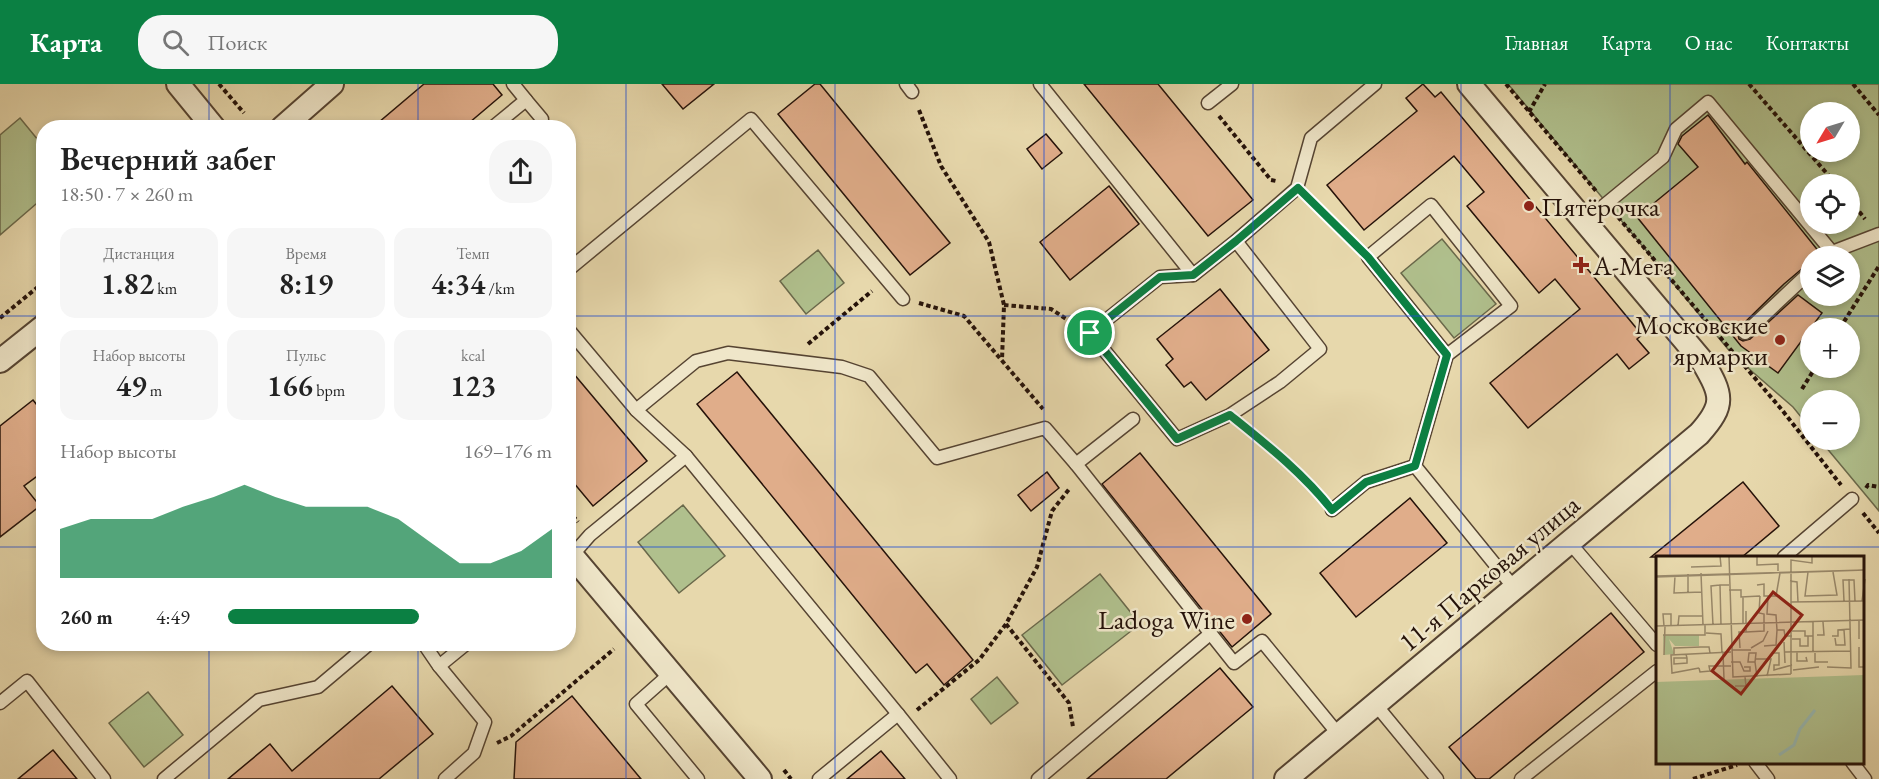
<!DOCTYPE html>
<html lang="ru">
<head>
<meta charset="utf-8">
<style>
  :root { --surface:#fff; --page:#f6f6f6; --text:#222; --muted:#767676; --accent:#0b8043 }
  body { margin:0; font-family:"EB Garamond",serif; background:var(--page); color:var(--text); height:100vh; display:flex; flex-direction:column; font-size:22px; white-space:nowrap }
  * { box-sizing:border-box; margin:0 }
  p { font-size:20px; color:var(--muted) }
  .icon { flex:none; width:33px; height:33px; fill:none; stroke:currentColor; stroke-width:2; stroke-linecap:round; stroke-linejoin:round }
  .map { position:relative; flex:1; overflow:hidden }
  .drawer { position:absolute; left:36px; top:36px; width:540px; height:531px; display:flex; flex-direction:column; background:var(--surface); border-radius:24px; box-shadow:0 3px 9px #0003 }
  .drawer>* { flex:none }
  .needle { width:39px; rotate:232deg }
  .tools { position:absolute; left:1800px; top:18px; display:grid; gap:12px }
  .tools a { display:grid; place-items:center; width:60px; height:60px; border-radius:50%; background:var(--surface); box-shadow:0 3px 9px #0003; font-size:30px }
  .pin { position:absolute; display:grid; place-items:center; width:51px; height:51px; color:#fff; margin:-26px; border:3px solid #fff; border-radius:50%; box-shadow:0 2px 6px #0007 }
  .round { display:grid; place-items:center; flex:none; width:63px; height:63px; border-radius:24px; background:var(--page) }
  .summary { display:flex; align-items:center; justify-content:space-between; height:102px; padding:0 24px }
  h1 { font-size:33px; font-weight:600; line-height:45px }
  .figures { display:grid; grid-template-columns:repeat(3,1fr); gap:9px; height:102px; padding:6px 24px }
  .figures div { display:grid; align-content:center; border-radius:15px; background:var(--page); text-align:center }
  .figures b { font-size:30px; font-weight:600 }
  .figures small { font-size:16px; font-weight:400 }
  .figures p { font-size:16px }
  .chart { height:168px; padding:12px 24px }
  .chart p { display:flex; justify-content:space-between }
  .chart svg { width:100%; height:108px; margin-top:6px; fill:var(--accent); opacity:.7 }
  ul { padding:0 24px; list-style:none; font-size:20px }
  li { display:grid; grid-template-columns:96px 72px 1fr; align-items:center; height:45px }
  li i { height:15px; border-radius:8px; background:var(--accent) }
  header { display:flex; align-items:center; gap:36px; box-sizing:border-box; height:84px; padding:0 30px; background:var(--accent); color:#fff }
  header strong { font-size:28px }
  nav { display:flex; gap:33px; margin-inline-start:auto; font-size:21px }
  .search { width:420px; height:54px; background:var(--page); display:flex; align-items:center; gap:15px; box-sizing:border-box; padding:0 21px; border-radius:24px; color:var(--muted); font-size:22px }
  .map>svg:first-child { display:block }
</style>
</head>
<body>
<header>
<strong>Карта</strong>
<div class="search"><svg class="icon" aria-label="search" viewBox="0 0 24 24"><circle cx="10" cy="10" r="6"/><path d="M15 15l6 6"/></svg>Поиск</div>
<nav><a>Главная</a><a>Карта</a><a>О нас</a><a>Контакты</a></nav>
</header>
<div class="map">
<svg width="1879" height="695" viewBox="0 0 1879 695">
  <rect width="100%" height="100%" fill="#e7d8ac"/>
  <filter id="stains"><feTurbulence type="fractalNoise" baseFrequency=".00333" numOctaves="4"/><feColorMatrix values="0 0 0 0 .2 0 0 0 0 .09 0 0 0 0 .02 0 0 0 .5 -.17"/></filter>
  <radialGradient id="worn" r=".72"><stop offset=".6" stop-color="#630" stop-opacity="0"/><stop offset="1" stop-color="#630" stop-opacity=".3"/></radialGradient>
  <!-- green -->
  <g fill="#b0c08d" stroke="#6a694b" stroke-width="1.5" fill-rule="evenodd">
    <path d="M 1508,0 L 1879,0 L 1879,427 L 1820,356 L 1850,356 L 1850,316 L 1810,316 L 1810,344 L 1793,323 L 1732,270 ZM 1810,28 L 1850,28 L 1850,68 L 1810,68 ZM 1810,100 L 1850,100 L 1850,140 L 1810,140 ZM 1810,172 L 1850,172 L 1850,212 L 1810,212 ZM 1810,244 L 1850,244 L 1850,284 L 1810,284 Z"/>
    <polygon points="20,34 43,62 43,114 0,151 0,51"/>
    <polygon points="1442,155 1496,220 1454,254 1401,189"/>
    <polygon points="818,166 844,199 806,230 780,197"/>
    <polygon points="683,421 725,472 679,509 638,458"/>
    <polygon points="1100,490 1140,540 1062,601 1022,551"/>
    <polygon points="997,593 1018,619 991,640 971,615"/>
    <polygon points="148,608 183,651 144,683 109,639"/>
  </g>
  <!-- building -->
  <g fill="#e0ad8a" stroke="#251209" stroke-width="1.5">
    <polygon points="424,0 493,0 502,11 463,44 372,44"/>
    <polygon points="662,0 714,0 683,25"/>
    <polygon points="815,0 820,0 950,159 910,191 778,30"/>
    <polygon points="1084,0 1158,0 1253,116 1208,152"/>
    <polygon points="1423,0 1435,13 1441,8 1642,251 1637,255 1649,269 1629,285 1617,270 1528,344 1490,299 1580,225 1555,195 1539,209 1467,122 1484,108 1454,72 1364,146 1327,101 1417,27 1406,14"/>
    <polygon points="1708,31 1745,80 1747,78 1820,169 1818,172 1810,172 1810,178 1784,200 1737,246 1739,255 1743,257 1750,255 1798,211 1822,229 1778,289 1741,262 1637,133 1698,83 1678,60 1682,52"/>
    <polygon points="1046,50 1062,69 1042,85 1027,65"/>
    <polygon points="1109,102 1139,140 1070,196 1040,158"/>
    <polygon points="1220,205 1269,266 1206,316 1191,298 1184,303 1166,281 1173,275 1157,255"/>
    <polygon points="568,283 647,377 593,422 568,392"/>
    <polygon points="737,288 973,576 944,601 927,580 916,589 697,320"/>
    <polygon points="33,316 44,330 44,387 24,402 40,422 0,453 0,342"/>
    <polygon points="1140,369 1271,530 1232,563 1102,400"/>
    <polygon points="1047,388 1059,404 1031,427 1018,411"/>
    <polygon points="1743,398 1779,442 1742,473 1651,473"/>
    <polygon points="1410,414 1447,459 1356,533 1320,489"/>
    <polygon points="1611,529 1644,568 1489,695 1476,695 1449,663"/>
    <polygon points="1220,584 1253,623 1166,695 1087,695"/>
    <polygon points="392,602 433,650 379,695 228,695 270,660 292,687"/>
    <polygon points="572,612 641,695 514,695 516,658"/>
    <polygon points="53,666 77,695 18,695"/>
    <polygon points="881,667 905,695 847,695"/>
  </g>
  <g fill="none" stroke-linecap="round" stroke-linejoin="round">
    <!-- service casing -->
    <g stroke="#564432" stroke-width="15">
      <g id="service">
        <polyline points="906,0 912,8"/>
        <polyline points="1040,0 1193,191"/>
        <polyline points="526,16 542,35"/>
        <polyline points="1208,19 1232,0"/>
        <polyline points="492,44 526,16 513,0"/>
        <polyline points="1584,138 1663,73 1676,45 1708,18 1832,168"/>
        <polyline points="1236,157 1320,265 1280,298 1230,331 1177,355 1090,249 1160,193 1193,191 1236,157 1297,104 1311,54 1375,0"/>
        <polyline points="1828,172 1832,168 1879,150"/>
        <polyline points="568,186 751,35 903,215"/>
        <polyline points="568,245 636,326 686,372"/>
        <polyline points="1745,249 1810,188"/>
        <polyline points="1447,271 1368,173 1431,121 1511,222 1447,271 1415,382 1515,505"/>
        <polyline points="636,326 696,277 728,269 842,283 869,292 937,374 1045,344 1076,380"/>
        <polyline points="1133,335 1076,380 1234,579 1262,557 1339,651"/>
        <polyline points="1332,426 1366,398 1415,382"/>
        <polyline points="1570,459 1657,561"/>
        <polyline points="1784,473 1852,415"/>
        <polyline points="568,476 590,451 686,372 898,630"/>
        <polyline points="424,560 439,582"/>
        <polyline points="671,589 636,620 698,695"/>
        <polyline points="0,619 27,597 104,695"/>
        <polyline points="1376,621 1437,695"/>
        <polyline points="1755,678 1768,695"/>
        <polyline points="1852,678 1865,695"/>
        <polyline points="164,695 259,616 318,603 369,560"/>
        <polyline points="445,695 474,669 485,638 439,582 466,560"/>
        <polyline points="819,695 898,630 950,695"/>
        <polyline points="1038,695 1210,550"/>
        <polyline points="1521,695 1657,587"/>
      </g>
    </g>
    <!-- minor casing -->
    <g stroke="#564432" stroke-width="26">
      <g id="minor">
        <polyline points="178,0 214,44"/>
        <polyline points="282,44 332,0"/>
        <polyline points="0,277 44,242"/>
        <polyline points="568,467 760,695"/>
        <path d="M 1286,695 L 1699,350 C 1726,320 1722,311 1703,278 L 1469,0"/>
      </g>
    </g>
    <!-- path -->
    <g stroke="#251209" stroke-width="4" stroke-dasharray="4.5 3" stroke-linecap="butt">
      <polyline points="219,0 244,29"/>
      <polyline points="1506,0 1596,107"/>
      <polyline points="1749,0 1836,100"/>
      <polyline points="1853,0 1879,31"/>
      <polyline points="919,26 941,82 989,158 1004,221 1002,276"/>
      <polyline points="1529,28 1545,0"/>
      <polyline points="1219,32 1271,96 1276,97"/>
      <polyline points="1850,116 1865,135"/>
      <polyline points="1311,117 1354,160"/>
      <polyline points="1618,133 1782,326 1841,401"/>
      <polyline points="919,219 964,232 1043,325"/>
      <polyline points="1004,221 1051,225 1074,240"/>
      <polyline points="0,234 44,198"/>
      <polyline points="1840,244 1879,182"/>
      <polyline points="808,260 872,207"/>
      <polyline points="1802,305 1815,284"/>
      <polyline points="1246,344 1289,379 1320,411"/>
      <polyline points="1866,404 1868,401 1879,403"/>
      <polyline points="568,426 578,438"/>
      <polyline points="1863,429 1879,449"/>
      <polyline points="1006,540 1069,619 1073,643"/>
      <polyline points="917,626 979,576 1006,540 1037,483 1052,427 1070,404"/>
      <polyline points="497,659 511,652 614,565"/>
      <polyline points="784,686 791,695"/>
      <polyline points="1693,695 1737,681"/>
    </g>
    <!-- service -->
    <use href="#service" stroke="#efe6c9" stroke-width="12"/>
    <!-- minor -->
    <use href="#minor" stroke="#efe6c9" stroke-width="22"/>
  </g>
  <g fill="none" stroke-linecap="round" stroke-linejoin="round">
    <!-- route casing -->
    <g stroke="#fff" stroke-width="12">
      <path id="route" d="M 1298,104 L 1368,173 L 1447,271 L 1415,382 L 1366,398 L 1332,426 C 1303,389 1266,360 1230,331 L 1177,355 L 1090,249 L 1160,193 L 1193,191 L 1236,157 Z"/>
    </g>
    <!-- route -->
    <use href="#route" stroke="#0b8043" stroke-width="8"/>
  </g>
  <!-- grid -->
  <path fill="none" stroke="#1d4ed8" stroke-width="1.5" stroke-opacity="0.55" d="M 209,0 L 209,44M 418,0 L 418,44M 626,0 L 626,695M 835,0 L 835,695M 1044,0 L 1044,695M 1253,0 L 1253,695M 1461,0 L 1461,695M 1670,0 L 1670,473M 0,232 L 44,232M 568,232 L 1879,232M 0,463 L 44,463M 568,463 L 1879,463M 209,560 L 209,695M 418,560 L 418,695M 1670,678 L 1670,695"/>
  <!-- markers -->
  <g fill="#8f2418" stroke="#efe6c9" stroke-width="2">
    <circle cx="1529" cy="122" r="6"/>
    <path d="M1578 172h6v6h6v6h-6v6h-6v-6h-6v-6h6z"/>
    <circle cx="1780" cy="256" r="6"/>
    <circle cx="1247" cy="535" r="6"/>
  </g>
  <g text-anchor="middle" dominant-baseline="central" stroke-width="5" stroke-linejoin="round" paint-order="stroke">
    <!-- poi labels -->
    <g font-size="27" fill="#251209" stroke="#efe6c9" text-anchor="start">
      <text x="1541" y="122">Пятёрочка</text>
      <text x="1593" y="181">А-Мега</text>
      <text x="1768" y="240" text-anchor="end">Московские<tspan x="1768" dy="31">ярмарки</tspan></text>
      <text x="1235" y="535" text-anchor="end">Ladoga Wine</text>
    </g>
    <!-- street labels -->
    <g font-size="27" fill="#251209" stroke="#efe6c9">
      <text transform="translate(1489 489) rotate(-40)">11-я Парковая улица</text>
    </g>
  </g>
  <!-- overview -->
  <g transform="translate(1656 472)">
    <rect width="208" height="208" fill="#e7d8ac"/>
    <path d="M 7,79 L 43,79 L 43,90 L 19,90 L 13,83 L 18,98 L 8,99 ZM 208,119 L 208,208 L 0,208 L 0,126 Z" fill="#b0c08d"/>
    <path fill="none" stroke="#98b8b1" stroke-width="3" d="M 123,199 L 138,189 L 144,173 L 159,154"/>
    <path fill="none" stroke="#99896b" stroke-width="1.5" d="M 73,0 L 77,121 L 135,118M 101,0 L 101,9 L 122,8 L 122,15M 35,11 L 65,10 L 64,0M 152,16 L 149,40 L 181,39 L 177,16M 45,17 L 47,69M 32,18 L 32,37M 0,20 L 209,14M 19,20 L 18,37 L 46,36M 0,21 L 209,14M 134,25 L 141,26 L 142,46M 101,29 L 108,28 L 108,40 L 120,40 L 124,17M 73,34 L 85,34 L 85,41 L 104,40M 112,40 L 111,58 L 120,59 L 121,74 L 128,74 L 129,80 L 136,80M 87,41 L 87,68M 188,45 L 187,24 L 198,24 L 199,45M 206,45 L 209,23M 135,46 L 209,45M 203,64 L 203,83M 157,66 L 157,95M 57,69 L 55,30 L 64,29M 65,69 L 64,29 L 73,29M 0,70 L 209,64M 8,70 L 7,58 L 15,58 L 15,69M 22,70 L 23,60 L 46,60M 136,75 L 149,75 L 149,80 L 157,80M 90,76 L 108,75 L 108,58 L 103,57 L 104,40M 50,77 L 65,78 L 66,97M 7,79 L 49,79 L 49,69M 161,79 L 168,79 L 167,66M 176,80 L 182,80 L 182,74 L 194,73M 179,82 L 180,89 L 189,89 L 188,74M 136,83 L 144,83 L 144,90 L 152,90 L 152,80M 128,86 L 129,107M 108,90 L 120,89 L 121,74M 203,91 L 203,111 L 209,111M 84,92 L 83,76 L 90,76 L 90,55M 95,92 L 107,85 L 112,75M 76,94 L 95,94M 129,96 L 195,95M 141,96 L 141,105 L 151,105 L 150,101M 67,97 L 68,123M 116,97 L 123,97 L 123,109 L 118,109 L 118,114 L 136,109M 159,97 L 159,106 L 172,106M 18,98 L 18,92 L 45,91 L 53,91 L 54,97M 30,98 L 31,102 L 31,107 L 18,108 L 18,102 L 31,102M 8,99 L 9,70M 99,103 L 115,103 L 111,120M 75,106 L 84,106 L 88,115 L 94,115 L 94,111 L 88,111M 99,106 L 100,97 L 93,97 L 92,106 L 99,106 L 101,121M 171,111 L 195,112 L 193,23M 43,112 L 16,117 L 15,99 L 75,96M 43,112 L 44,116 L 54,115 L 53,110 L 75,110M 137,114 L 163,111M 135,118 L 135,4 L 156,7 L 156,0M 79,130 L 90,130 L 89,121"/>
    <path fill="#8f2418" fill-opacity="0.15" stroke="#8f2418" stroke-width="3" d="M 117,36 L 146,59 L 85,138 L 56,115 Z"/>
    <rect width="208" height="208" fill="none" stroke="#251209" stroke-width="3"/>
  </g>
  <rect width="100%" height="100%" filter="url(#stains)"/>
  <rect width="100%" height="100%" fill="url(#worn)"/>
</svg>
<div class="tools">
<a><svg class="needle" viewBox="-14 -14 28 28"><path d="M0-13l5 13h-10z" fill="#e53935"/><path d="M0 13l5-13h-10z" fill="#767676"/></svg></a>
<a><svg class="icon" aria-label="locate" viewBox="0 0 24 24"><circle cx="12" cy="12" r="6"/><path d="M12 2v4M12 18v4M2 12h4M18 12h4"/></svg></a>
<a><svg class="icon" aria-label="layers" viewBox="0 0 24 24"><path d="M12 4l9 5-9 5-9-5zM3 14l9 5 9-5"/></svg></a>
<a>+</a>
<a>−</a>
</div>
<div class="pin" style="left:1090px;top:249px;background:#1e9e55"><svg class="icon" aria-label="arrive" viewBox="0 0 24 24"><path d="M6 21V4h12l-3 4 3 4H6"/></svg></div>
<section class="drawer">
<div class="summary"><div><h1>Вечерний забег</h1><p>18:50 · 7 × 260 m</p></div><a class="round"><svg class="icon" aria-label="share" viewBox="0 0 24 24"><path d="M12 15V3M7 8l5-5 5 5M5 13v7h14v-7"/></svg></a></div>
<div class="figures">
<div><p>Дистанция</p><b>1.82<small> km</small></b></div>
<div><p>Время</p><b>8:19</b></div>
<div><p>Темп</p><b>4:34<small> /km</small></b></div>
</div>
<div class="figures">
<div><p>Набор высоты</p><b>49<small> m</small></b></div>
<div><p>Пульс</p><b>166<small> bpm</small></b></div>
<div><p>kcal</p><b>123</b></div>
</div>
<div class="chart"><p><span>Набор высоты</span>169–176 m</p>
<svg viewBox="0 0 160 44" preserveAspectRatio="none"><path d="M0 44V24L10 20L20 20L30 20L40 15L50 11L60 6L70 11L80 15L90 15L100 15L110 20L120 29L130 38L140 38L150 33L160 24V44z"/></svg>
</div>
<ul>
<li><b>260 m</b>4:49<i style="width:59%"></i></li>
</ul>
</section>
</div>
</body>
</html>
